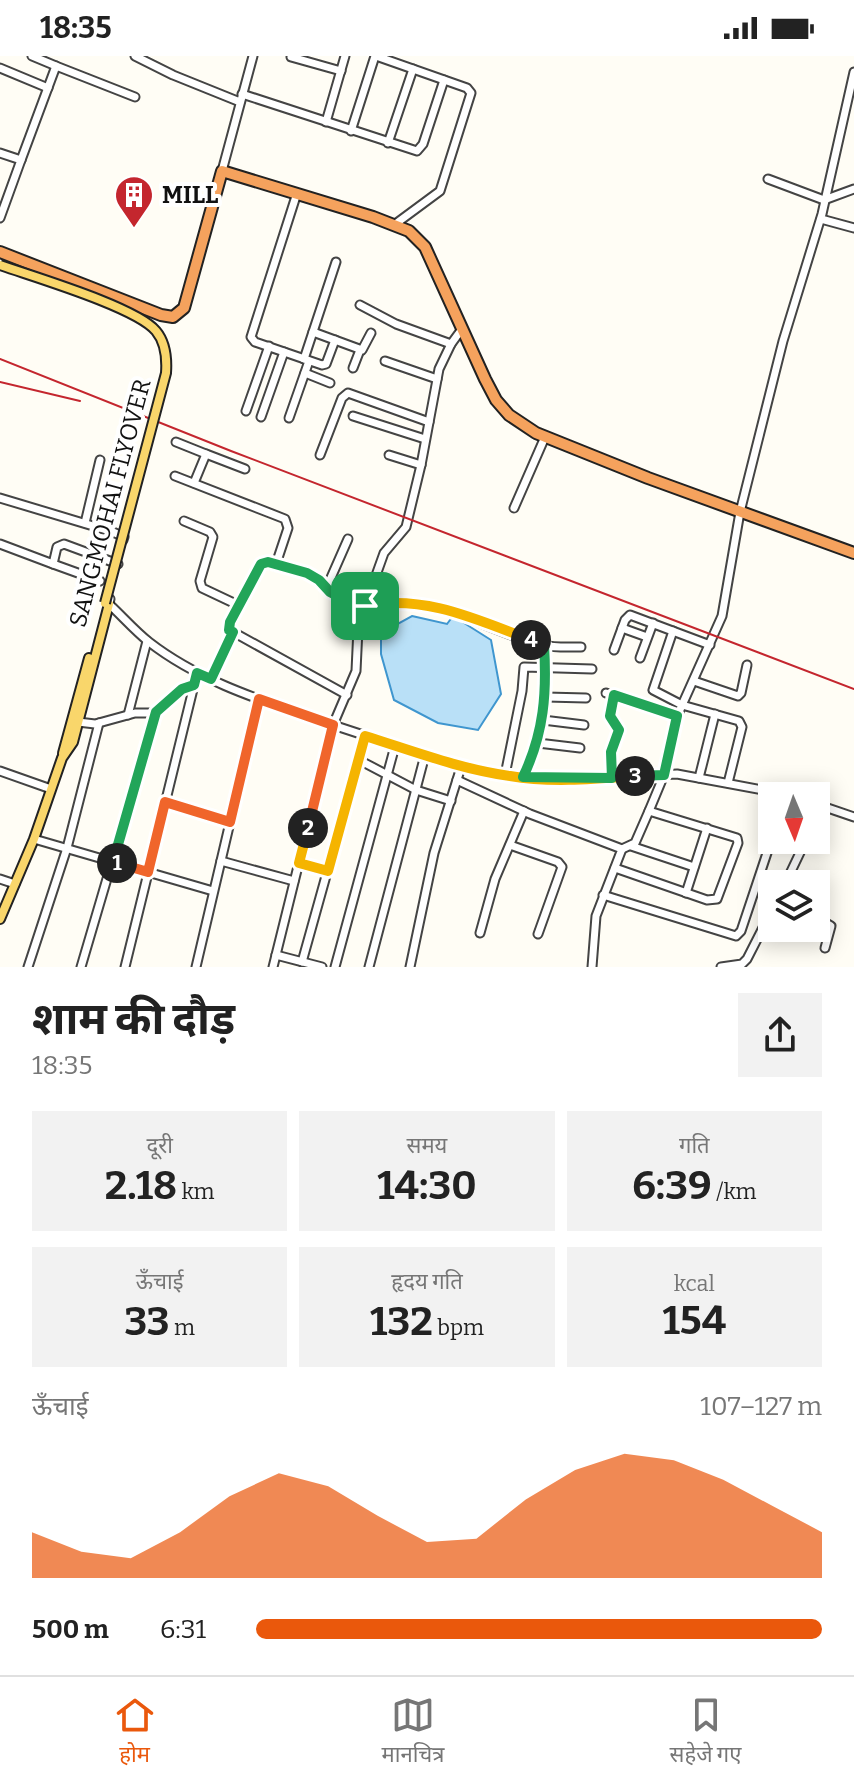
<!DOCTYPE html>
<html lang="hi">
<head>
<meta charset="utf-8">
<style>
  :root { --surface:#fff; --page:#f2f2f2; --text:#222; --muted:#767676; --line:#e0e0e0; --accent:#ea580c }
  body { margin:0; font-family:Bitter,"Noto Sans Devanagari",serif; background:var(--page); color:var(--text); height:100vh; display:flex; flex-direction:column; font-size:30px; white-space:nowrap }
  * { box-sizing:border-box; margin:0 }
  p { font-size:26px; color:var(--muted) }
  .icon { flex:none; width:44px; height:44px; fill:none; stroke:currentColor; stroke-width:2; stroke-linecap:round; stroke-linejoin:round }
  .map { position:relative; height:911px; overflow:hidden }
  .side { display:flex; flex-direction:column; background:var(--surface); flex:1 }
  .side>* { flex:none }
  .needle { width:52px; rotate:178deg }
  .tools { position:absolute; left:758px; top:726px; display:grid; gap:16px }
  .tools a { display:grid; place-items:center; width:72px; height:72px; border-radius:0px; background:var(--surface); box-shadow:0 4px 20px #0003; font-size:40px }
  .pin { position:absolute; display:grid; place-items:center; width:68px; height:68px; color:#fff; margin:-34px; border-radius:16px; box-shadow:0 4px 12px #0006 }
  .km { position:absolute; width:40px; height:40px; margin:-20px; border-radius:50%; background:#222; color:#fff; font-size:22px; line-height:40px; text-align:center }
  .round { display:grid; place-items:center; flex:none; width:84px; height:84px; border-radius:0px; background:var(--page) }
  .head { display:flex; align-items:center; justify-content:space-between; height:136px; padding:0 32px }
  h1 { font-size:44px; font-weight:700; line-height:60px }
  .metrics { display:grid; grid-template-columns:repeat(3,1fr); gap:12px; height:136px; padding:8px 32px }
  .metrics div { display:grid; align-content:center; border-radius:0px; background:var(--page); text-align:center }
  .metrics b { font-size:40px; font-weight:700 }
  .metrics small { font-size:22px; font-weight:400 }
  .metrics p { font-size:22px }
  .chart { height:224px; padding:16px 32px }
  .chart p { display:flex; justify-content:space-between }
  .chart svg { width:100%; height:144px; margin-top:8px; fill:var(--accent); opacity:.7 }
  ul { padding:0 32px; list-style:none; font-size:26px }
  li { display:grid; grid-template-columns:128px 96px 1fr; align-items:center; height:60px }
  li i { height:20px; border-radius:10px; background:var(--accent) }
  .status { display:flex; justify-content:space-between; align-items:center; height:56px; padding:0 40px; background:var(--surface); direction:ltr }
  .status svg { height:22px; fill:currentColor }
  .menu { display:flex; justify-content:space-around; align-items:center; height:112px; border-top:2px solid var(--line); background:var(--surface); font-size:22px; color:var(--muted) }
  .menu a { display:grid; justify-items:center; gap:4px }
  .menu .active { color:var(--accent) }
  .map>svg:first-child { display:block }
</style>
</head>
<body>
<div class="status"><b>18:35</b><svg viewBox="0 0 49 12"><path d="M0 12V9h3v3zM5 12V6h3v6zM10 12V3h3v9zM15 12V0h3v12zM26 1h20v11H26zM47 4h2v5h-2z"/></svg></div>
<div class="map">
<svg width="854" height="911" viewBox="0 0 854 911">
  <rect width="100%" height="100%" fill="#fffdf5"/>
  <!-- water -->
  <polygon fill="#b9e0f7" stroke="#3f96cf" stroke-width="2" points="412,560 447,568 453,560 491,584 501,638 478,674 438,667 394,644 381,598 381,577"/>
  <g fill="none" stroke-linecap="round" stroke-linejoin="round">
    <!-- minor casing -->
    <g stroke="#444" stroke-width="11">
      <g id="minor">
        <polyline points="32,0 56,10"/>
        <polyline points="135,0 173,19 240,46"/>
        <polyline points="376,0 467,32 471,37 440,135 394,169"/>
        <polyline points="291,1 341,15"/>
        <polyline points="0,12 48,32"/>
        <polyline points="242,38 417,95 423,88 444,24"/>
        <polyline points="326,66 345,0"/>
        <polyline points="351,75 375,0"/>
        <polyline points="388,87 413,13"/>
        <polyline points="0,97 21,104 0,162"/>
        <polyline points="21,104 56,10 135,41"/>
        <polyline points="222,115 253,0"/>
        <polyline points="768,123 824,144 854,133"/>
        <polyline points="297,137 251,281 255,286 322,309 326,308 335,284"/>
        <polyline points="821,163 854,172"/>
        <polyline points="360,249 396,268 451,288"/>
        <polyline points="313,276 362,294 371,277"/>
        <polyline points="304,303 336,206"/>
        <polyline points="385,305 437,323"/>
        <polyline points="353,312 360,294"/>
        <polyline points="305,317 330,327"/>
        <polyline points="246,355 269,290"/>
        <polyline points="353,360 425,383"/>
        <polyline points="261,361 284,296"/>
        <polyline points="289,362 309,305"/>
        <polyline points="176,386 206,398 194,427"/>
        <polyline points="206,398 245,413"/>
        <polyline points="320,399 342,342 348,337 429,366"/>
        <polyline points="389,399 421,409"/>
        <polyline points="175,420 285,463 288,472 276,508"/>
        <polyline points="0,442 113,476 124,481 123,484"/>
        <polyline points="514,452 545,381"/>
        <polyline points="184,465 210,476 213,481 200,525 202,532 238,549"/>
        <polyline points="85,467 100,404"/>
        <polyline points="0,488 53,508 57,491 64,488 118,508"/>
        <polyline points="53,508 100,525"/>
        <polyline points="326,533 348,483"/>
        <path d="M 110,543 L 109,548 C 122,560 135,575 149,586 C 203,628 270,647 333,669 L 273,911"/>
        <path d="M 362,550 C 431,533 481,574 543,589 C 555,592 569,591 581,591"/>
        <polyline points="365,550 384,497 406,471 421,409 439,313 451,288 462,273"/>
        <polyline points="622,572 647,581"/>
        <polyline points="673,575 653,634 682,649 739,665 742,671 728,727"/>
        <polyline points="233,576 229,574 230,566 257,512 264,507 313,520 330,536 359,551 356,615 333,669 461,711 512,721 590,723 677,718 795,740"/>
        <polyline points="614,594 625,564 630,559 710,589"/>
        <polyline points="640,602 653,567"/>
        <polyline points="211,623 233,576 347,639"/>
        <polyline points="694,625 738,640 741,637 747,609"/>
        <polyline points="606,637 677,660"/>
        <polyline points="546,641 586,642"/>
        <polyline points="128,659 147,585"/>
        <polyline points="543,664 584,669"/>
        <polyline points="78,666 95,668 135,657 152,657 182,633 194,629"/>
        <polyline points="538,687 580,692"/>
        <polyline points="359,704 416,734 451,745"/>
        <polyline points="0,715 51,733"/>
        <polyline points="505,719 522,635 524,611 592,613"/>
        <path d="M 523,721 C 544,677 547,637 544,589"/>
        <polyline points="612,722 611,696 619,674 610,660 614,639"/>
        <polyline points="699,722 715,658"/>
        <polyline points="457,724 530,758 622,793 596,860 592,911"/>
        <polyline points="165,746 230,766"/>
        <polyline points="816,748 854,761"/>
        <polyline points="816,763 822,750"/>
        <polyline points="34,783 213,835"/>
        <polyline points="510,789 558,806 562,811 538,878"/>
        <polyline points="631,790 694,811"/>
        <polyline points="622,793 635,787 649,755 664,719 674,667 722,560 740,456 783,285 822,158 854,16"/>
        <polyline points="221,805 294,825"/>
        <polyline points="299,807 328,815"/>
        <polyline points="615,812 707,844 717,843 738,787 737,782 649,755"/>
        <polyline points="0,823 15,828"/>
        <polyline points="785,828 806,784"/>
        <polyline points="686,837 707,772"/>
        <polyline points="603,839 736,880 741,875 772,782"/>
        <polyline points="816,861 831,870 825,892"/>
        <polyline points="480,877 495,823 524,755"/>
        <polyline points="276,899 322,911"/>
        <polyline points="302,906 365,680"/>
        <polyline points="28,911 67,792 99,667"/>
        <polyline points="81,911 156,656"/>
        <polyline points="125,911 197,617"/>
        <polyline points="196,911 259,643"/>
        <polyline points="335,911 395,690"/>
        <polyline points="369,911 425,699"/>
        <polyline points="410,911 434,797 461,711"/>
        <polyline points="721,911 742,908 747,903 772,854"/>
      </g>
    </g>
    <!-- major casing -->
    <g stroke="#222" stroke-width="12">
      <g id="major">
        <polyline points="63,697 89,602"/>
        <polyline points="0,863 34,783 62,702 73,686 109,548"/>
      </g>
    </g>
    <!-- highway casing -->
    <g stroke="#222" stroke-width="14">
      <polyline id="highway" points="0,196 161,259 173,261 184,252 222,115 373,161 409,175 425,191 485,323 496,344 509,359 536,377 648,422 854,497"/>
    </g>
    <!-- minor -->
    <use href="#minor" stroke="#fff" stroke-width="7"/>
    <!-- major -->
    <use href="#major" stroke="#f9d66b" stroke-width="8"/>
    <!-- highway -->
    <use href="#highway" stroke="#f5a25d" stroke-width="10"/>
    <!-- rail -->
    <g stroke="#c4262e" stroke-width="2">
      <polyline points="0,303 231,395 854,633"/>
      <polyline points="0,326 80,345"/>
    </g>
    <!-- major-bridge casing -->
    <g stroke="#222" stroke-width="12" stroke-linecap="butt">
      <path id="major-bridge" d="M 0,209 C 34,221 136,251 156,275 C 166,287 167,303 166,317 L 105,547"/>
    </g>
    <!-- major-bridge -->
    <use href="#major-bridge" stroke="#f9d66b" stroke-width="8"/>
  </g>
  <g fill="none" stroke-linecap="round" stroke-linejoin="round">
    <!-- split-1 casing -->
    <g stroke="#fff" stroke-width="16">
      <polyline id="split-1" points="117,807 113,806 156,656 182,633 194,629 197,617 211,623 233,576 229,574 230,566 261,508 268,506 307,517 319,524 330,536 359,551 365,550"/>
    </g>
    <!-- split-2 casing -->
    <g stroke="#fff" stroke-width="16">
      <polyline id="split-2" points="117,807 148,816 165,746 230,766 259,643 333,669 308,772"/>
    </g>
    <!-- split-3 casing -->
    <g stroke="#fff" stroke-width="16">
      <path id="split-3" d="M 308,772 L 299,807 L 328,815 L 365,680 C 413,695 460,713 510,720 C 550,727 595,723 635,720"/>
    </g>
    <!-- split-4 casing -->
    <g stroke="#fff" stroke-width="16">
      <path id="split-4" d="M 531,584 L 544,589 C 547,637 544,677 523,721 L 612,722 L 611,696 L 619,674 L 610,660 L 614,639 L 677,660 L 664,719 L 635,720"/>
    </g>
    <!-- split-5 casing -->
    <g stroke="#fff" stroke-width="16">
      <path id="split-5" d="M 365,550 C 424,538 478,564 531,584"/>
    </g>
    <!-- split-1 -->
    <use href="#split-1" stroke="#22a559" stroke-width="10"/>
    <!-- split-2 -->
    <use href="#split-2" stroke="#f0652b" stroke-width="10"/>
    <!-- split-3 -->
    <use href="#split-3" stroke="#f5b400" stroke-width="10"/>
    <!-- split-4 -->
    <use href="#split-4" stroke="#22a559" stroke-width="10"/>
    <!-- split-5 -->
    <use href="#split-5" stroke="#f5b400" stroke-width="10"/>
  </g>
  <!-- icons -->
  <defs>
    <g id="building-pin" transform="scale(2)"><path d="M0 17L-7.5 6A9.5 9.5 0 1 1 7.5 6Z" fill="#c4262e" stroke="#fff"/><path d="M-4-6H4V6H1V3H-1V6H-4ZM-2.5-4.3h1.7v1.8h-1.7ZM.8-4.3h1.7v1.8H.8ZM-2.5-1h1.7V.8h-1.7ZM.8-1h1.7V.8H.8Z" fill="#fff"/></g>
  </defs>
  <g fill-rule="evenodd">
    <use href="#building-pin" x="134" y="139"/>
  </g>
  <g text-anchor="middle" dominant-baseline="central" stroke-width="8" stroke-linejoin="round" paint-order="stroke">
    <!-- poi labels -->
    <g font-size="24" font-weight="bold" fill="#111" stroke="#fff" text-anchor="start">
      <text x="162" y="139">MILL</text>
    </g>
    <!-- street labels -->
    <g font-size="24" fill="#111" stroke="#fff">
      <text transform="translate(110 447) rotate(-75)">SANGMOHAI FLYOVER</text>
    </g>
  </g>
</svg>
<div class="tools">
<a><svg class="needle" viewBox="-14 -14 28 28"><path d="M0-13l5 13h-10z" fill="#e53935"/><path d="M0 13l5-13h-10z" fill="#767676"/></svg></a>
<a><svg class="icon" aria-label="layers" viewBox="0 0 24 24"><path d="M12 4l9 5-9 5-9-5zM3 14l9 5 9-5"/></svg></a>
</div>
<div class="pin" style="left:365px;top:550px;background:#1e9e55"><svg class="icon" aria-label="arrive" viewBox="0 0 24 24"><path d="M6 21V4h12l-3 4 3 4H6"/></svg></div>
<b class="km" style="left:117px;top:807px">1</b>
<b class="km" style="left:308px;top:772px">2</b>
<b class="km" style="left:635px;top:720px">3</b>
<b class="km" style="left:531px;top:584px">4</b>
</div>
<section class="side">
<div class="head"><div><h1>शाम की दौड़</h1><p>18:35</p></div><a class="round"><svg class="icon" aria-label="share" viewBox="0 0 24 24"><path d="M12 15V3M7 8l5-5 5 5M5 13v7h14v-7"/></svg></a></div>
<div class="metrics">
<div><p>दूरी</p><b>2.18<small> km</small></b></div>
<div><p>समय</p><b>14:30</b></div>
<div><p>गति</p><b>6:39<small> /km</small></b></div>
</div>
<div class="metrics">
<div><p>ऊँचाई</p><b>33<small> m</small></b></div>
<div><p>हृदय गति</p><b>132<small> bpm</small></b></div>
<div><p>kcal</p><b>154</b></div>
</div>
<div class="chart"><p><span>ऊँचाई</span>107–127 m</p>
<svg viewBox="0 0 160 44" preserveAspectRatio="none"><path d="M0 44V30L10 36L20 38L30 30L40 19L50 12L60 16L70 25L80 33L90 32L100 20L110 11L120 6L130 8L140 14L150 22L160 30V44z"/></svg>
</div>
<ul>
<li><b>500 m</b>6:31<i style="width:100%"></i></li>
</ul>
</section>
<nav class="menu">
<a class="active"><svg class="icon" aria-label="home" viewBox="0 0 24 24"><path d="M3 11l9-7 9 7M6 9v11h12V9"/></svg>होम</a>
<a><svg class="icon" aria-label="map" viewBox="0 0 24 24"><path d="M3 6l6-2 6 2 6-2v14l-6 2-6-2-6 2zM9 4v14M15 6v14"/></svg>मानचित्र</a>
<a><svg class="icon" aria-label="saved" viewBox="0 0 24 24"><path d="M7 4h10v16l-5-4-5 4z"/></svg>सहेजे गए</a>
</nav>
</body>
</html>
